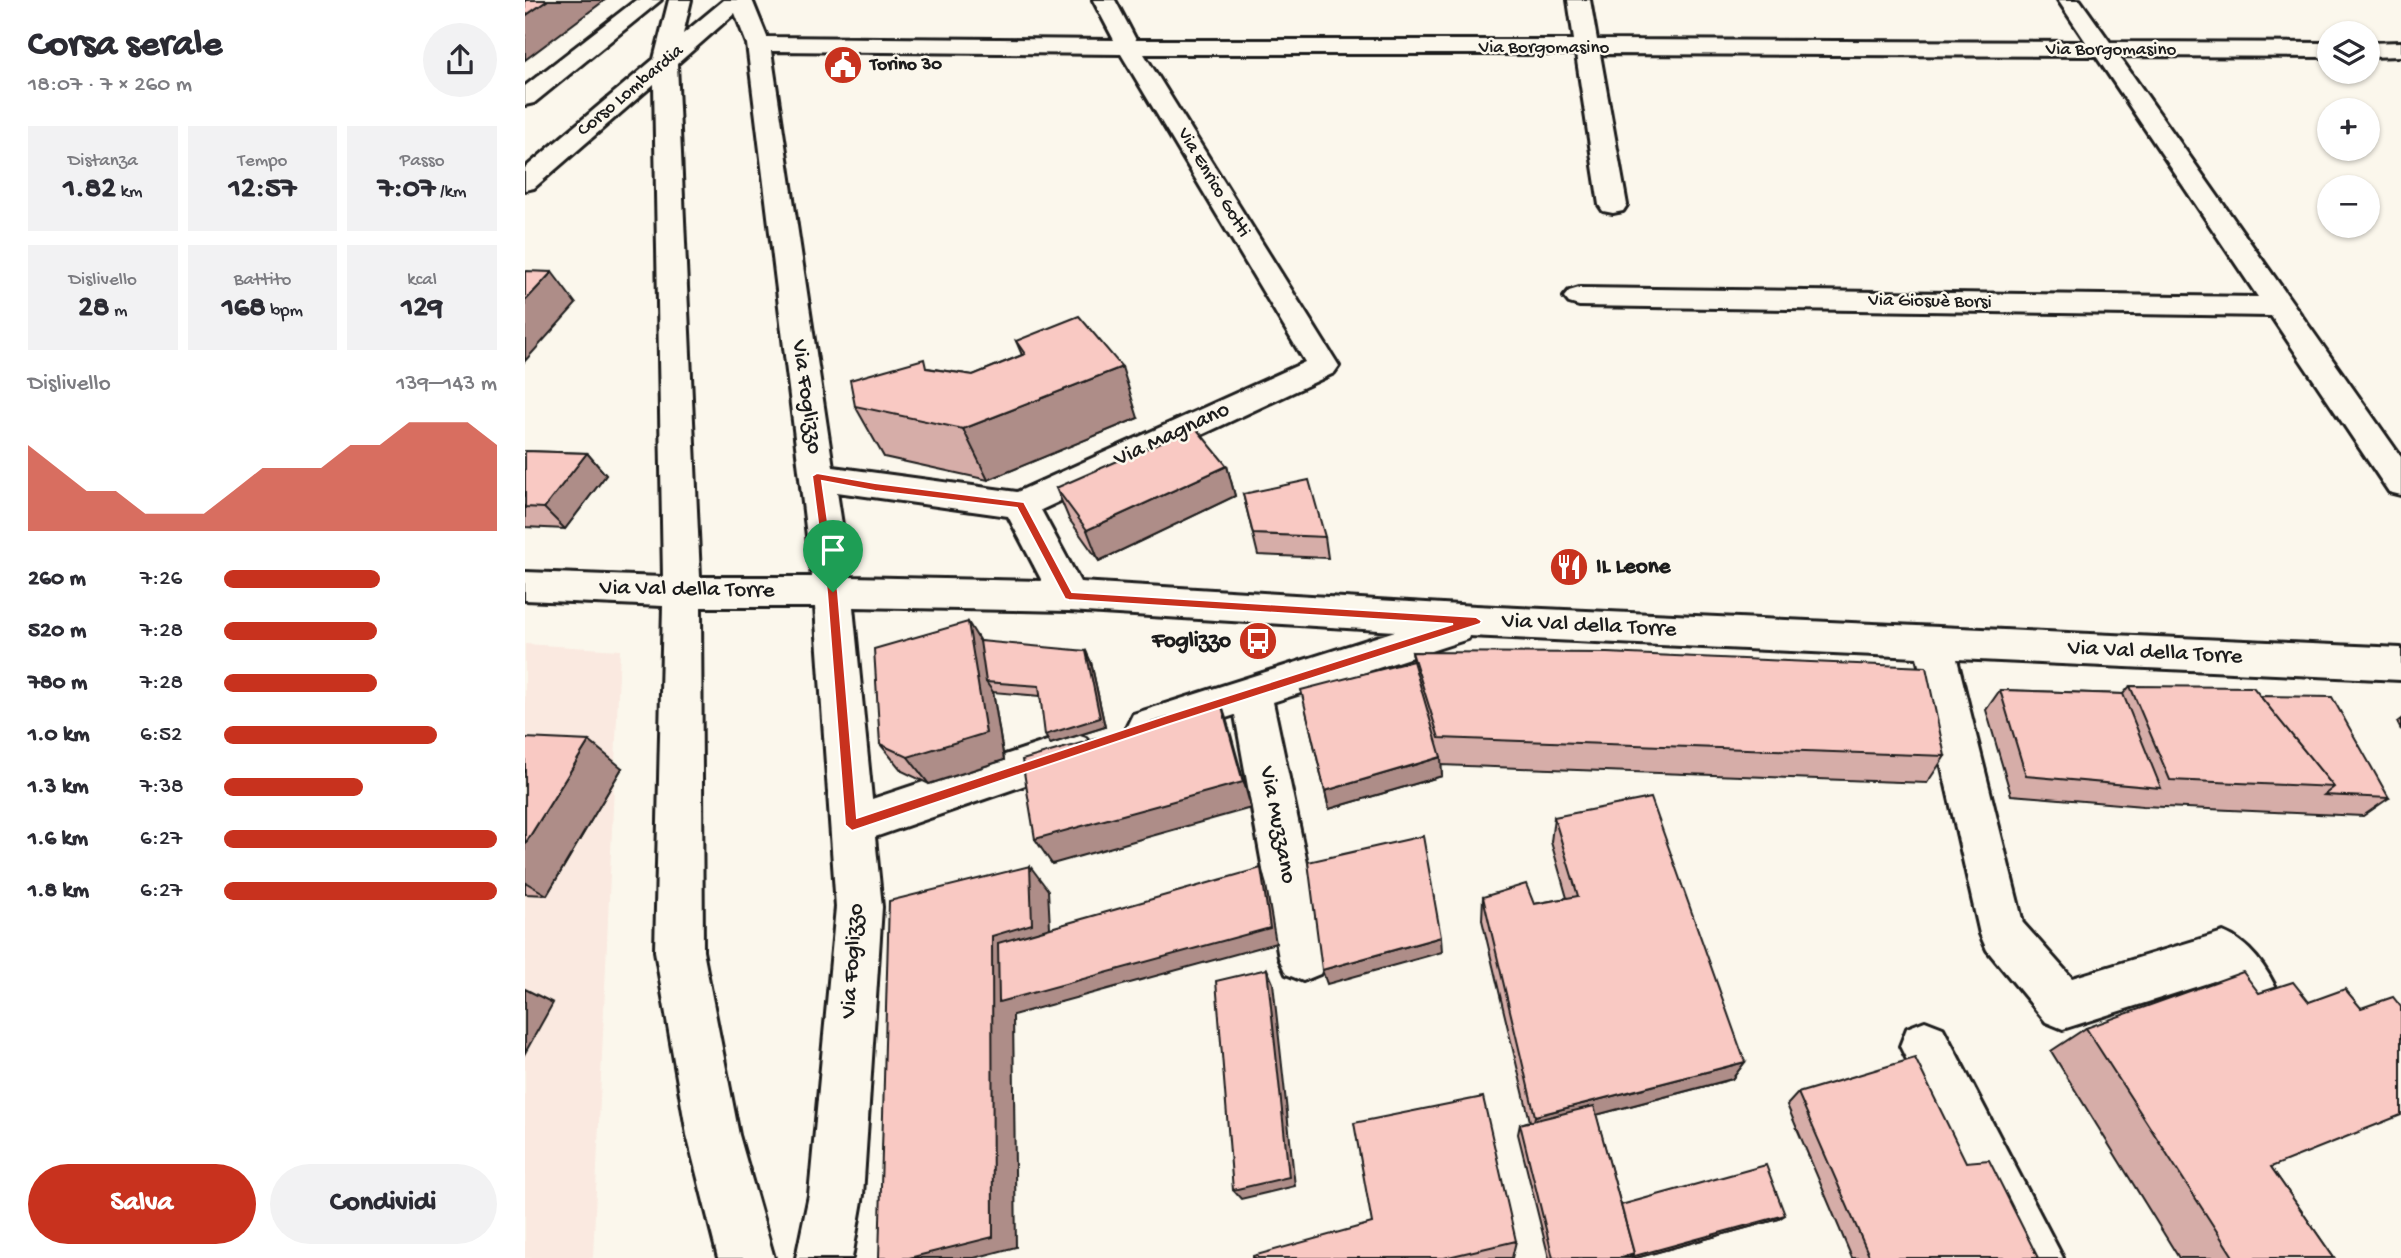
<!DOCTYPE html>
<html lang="it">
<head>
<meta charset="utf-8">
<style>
  :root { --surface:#fff; --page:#f2f2f3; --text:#2b2b33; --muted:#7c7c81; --accent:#c8321e }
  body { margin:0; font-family:"Gochi Hand",sans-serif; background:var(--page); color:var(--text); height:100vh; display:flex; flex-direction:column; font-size:26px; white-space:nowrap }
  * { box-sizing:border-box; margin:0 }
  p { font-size:23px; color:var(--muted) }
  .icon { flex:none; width:38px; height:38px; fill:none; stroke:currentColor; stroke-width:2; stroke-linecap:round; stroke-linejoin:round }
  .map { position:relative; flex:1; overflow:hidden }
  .details { display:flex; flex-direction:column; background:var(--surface); width:525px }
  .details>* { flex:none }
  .fabs { position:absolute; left:1792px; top:21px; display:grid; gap:14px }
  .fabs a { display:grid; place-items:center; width:63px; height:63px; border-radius:50%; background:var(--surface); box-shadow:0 2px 5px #0004; font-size:35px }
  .pin { position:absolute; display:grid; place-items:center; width:60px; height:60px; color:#fff; margin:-72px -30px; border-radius:50% 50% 50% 0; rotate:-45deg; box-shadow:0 0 7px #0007 }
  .pin .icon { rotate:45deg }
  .round { display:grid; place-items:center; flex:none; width:74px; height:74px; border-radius:37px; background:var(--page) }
  .overview { display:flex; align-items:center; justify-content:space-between; height:119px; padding:0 28px }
  h1 { font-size:38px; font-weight:700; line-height:52px }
  .metrics { display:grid; grid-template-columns:repeat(3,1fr); gap:10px; height:119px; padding:7px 28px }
  .metrics div { display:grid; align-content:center; border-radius:0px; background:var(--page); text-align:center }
  .metrics b { font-size:30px; font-weight:700 }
  .metrics small { font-size:19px; font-weight:400 }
  .metrics p { font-size:19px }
  .chart { height:196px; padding:14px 28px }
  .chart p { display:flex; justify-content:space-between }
  .chart svg { width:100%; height:126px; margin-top:7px; fill:var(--accent); opacity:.7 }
  .primary-button { display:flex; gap:14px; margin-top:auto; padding:14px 28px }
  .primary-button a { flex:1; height:80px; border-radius:42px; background:var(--accent); color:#fff; font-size:28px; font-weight:700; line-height:80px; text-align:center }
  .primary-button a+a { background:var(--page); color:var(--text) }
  ul { padding:0 28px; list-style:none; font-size:23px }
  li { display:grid; grid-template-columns:112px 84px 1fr; align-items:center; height:52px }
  li i { height:18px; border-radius:9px; background:var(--accent) }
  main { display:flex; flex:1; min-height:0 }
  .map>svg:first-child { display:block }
</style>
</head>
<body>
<main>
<section class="details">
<div class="overview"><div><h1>Corsa serale</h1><p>18:07 · 7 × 260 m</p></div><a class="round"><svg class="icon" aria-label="share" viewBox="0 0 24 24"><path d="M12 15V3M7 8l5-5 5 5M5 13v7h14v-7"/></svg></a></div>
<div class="metrics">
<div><p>Distanza</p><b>1.82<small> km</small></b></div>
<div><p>Tempo</p><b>12:57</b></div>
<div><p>Passo</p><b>7:07<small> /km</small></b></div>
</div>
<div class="metrics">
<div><p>Dislivello</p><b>28<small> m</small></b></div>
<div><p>Battito</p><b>168<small> bpm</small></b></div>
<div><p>kcal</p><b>129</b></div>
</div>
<div class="chart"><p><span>Dislivello</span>139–143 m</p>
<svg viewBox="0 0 160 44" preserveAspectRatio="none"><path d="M0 44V14L10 22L20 30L30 30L40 38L50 38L60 38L70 30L80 22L90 22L100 22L110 14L120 14L130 6L140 6L150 6L160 14V44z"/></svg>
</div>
<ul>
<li><b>260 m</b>7:26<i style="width:57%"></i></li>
<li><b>520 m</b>7:28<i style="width:56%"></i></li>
<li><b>780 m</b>7:28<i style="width:56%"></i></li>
<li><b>1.0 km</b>6:52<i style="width:78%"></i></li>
<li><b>1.3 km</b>7:38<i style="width:51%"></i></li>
<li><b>1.6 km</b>6:27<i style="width:100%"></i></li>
<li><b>1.8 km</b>6:27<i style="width:100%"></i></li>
</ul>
<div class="primary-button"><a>Salva</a><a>Condividi</a></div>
</section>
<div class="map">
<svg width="1876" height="1258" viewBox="0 0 1876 1258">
  <rect width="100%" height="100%" fill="#fbf7ec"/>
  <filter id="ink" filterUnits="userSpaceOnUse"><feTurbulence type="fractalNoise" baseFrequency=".0143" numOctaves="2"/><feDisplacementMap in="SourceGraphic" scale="14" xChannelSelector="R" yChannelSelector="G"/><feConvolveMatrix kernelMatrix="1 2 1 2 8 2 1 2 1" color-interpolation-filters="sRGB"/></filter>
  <g filter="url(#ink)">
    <!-- built -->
    <polygon fill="#fae9e0" points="0,644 95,650 68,1258 0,1258"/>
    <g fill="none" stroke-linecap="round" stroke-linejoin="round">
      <!-- minor casing -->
      <g stroke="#1c1c1c" stroke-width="6">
        <g id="minor">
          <polygon points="111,0 136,0 9,103 0,105 0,86"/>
          <path d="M 144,0 L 166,0 L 158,34 L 199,0 L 227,0 L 242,37 L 589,40 L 568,0 L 590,0 L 611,40 L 1049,40 L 1043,0 L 1065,0 L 1072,40 L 1561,42 L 1533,0 L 1555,0 L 1585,42 L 1804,43 L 1804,57 L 1594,56 L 1876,457 L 1876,495 L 1864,492 L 1746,316 L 1054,306 L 1044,303 L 1039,297 L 1044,291 L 1054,288 L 1733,297 L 1571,56 L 1075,54 L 1102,205 L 1098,211 L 1088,213 L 1078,211 L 1074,205 L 1051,54 L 619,54 L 814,366 L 809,373 L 516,510 L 555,582 L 951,606 L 1876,648 L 1876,680 L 1432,659 L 1498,923 L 1547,978 L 1698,932 C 1724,942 1743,969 1754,995 L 1747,1012 L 1730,1019 L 1713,1012 L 1689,981 L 1538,1029 L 1521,1022 L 1462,950 L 1455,934 L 1392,657 L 944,636 L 943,639 L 748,702 L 802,958 L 795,974 L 778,981 L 761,974 L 754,958 L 710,715 L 623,744 L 608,738 L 602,726 L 608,714 L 870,631 L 544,611 L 328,607 L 347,799 L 546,733 L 561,738 L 567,751 L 561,764 L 350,837 L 357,907 L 338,1195 L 327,1258 L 271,1258 L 284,1195 L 311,907 L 290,607 L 176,607 L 178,951 L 214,1135 L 249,1258 L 193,1258 L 162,1135 L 130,951 L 138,606 L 0,600 L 0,572 L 138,577 L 129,84 L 9,188 L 0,190 L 0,168 L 129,59 ZM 210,13 L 222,44 L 287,577 L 175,577 L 152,64 ZM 246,51 L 596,54 L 780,362 L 492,492 L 308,467 ZM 312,492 L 483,516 L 517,581 L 325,577 Z"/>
          <polygon points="1876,42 1876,56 1843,57 1843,43"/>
          <polygon points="1400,1021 1418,1028 1538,1258 1481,1258 1375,1046 1382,1028"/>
        </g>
      </g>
      <!-- minor -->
      <use href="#minor" fill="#fbf7ec" fill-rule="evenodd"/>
    </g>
    <!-- wall -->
    <g fill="#d6ada8" stroke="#1c1c1c" stroke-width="2">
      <polygon points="491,341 613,418 463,480 359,457 330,406 403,368 448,375 497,355"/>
      <polygon points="0,451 62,453 81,475 40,529 0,527"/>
      <polygon points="702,466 710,496 574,561 544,519 531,488"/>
      <polygon points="718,494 800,537 803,558 733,555"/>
      <polygon points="455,641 566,662 580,727 525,744 515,696 468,692 479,760 404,784 377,771 355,744"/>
      <polygon points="887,652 1420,756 1402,783 916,765 917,776 804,809 781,710 888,661"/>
      <polygon points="1605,686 1735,696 1864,798 1838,816 1618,806 1486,795 1461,710 1475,690 1598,694"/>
      <polygon points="1876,719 1876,730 1872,722"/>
      <polygon points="0,738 97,768 22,895 0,894"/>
      <polygon points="1029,817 1220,1062 1207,1079 1071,1115 1096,1205 1254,1219 1111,1258 1024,1258 993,1134 995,1124 1005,1121 957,920 958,897 1009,904 1042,898 1026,842"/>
      <polygon points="1734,993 1784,1002 1746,1167 1809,1258 1654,1258 1526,1051 1561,1028"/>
      <polygon points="1273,1093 1441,1162 1513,1258 1327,1258 1262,1105"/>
      <polygon points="991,1241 987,1258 728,1258"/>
    </g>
    <!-- shaded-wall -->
    <g fill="#ae8d88" stroke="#1c1c1c" stroke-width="2">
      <polygon points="23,0 80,0 0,60 0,16"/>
      <polygon points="27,272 51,304 0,361 0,301"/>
      <polygon points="597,367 613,418 463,480 438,429"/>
      <polygon points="62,453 81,475 40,529 19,508"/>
      <polygon points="702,466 710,496 574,561 562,530"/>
      <polygon points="443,622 461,651 461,682 468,692 479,760 404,784 383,757"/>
      <polygon points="561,651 566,662 580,727 525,744 520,735"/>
      <polygon points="696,703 705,731 726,808 527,864 510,839"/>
      <polygon points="64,741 97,768 22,895 0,882 0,844"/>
      <polygon points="916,757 917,776 804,809 800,791"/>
      <polygon points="505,866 523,890 526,946 736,868 741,885 751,943 488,1015 491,1247 449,1258 384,1258 467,936"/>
      <polygon points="916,937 917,952 802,984 797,970"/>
      <polygon points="742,969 748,983 770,1186 716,1199 708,1190"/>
      <polygon points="0,989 28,1003 0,1053"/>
      <polygon points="1220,1062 1207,1079 1007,1132 1010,1116"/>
      <polygon points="1260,1215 1254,1219 1111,1258 1094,1258"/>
    </g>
    <!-- building -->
    <g fill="#f9c9c3" stroke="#1c1c1c" stroke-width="2">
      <polygon points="0,0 23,0 0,16"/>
      <polygon points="0,271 27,272 0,301"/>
      <polygon points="554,316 597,367 438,429 330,406 325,380 399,359 401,368 448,375 500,354 491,341"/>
      <polygon points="670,427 702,466 562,530 531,488"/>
      <polygon points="0,451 62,453 19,508 0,507"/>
      <polygon points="784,480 800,537 728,534 718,494"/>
      <polygon points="443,622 461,733 383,757 355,744 349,649"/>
      <polygon points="455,641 561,651 575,718 520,735 514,686 461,682"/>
      <polygon points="887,652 1082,653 1401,667 1420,756 914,738"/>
      <polygon points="888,661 916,757 800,791 776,690"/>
      <polygon points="1605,686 1728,687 1809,787 1645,780"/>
      <polygon points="1475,690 1598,694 1636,788 1501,776"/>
      <polygon points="1735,696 1807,697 1864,798 1799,795 1809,787"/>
      <polygon points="696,703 718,782 510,839 497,760"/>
      <polygon points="0,738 64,741 0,844"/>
      <polygon points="1126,798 1220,1062 1010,1116 958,897 1001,884 1009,904 1053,896 1029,817"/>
      <polygon points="898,836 916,937 797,970 783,862"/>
      <polygon points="505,866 507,924 467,936 468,1237 384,1258 354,1258 364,901"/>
      <polygon points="736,868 745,928 474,1002 473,943"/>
      <polygon points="742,969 764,1177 708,1190 691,981"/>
      <polygon points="1718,972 1734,993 1768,982 1784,1002 1820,989 1836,1008 1868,997 1876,1007 1876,1115 1746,1167 1809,1258 1709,1258 1561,1028"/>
      <polygon points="1390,1058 1441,1162 1464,1160 1513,1258 1345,1258 1273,1093"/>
      <polygon points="958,1097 991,1241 919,1258 728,1258 728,1256 847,1223 829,1123"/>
      <polygon points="1069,1106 1109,1253 1094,1258 1028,1258 995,1124"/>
      <polygon points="1241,1165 1260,1215 1106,1257 1109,1253 1096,1205"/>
    </g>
  </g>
  <!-- route -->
  <path fill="#c8321e" stroke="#fff" stroke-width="2" fill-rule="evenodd" d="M 292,473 L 350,483 L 499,502 L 547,592 L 951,617 L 957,621 L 955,624 L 642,725 L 327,831 L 320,825 L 302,592 L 287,476 ZM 297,481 L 350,491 L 492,508 L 540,599 L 544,600 L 928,624 L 642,715 L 332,818 L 313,592 Z"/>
  <!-- icons -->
  <defs>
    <g id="civic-disc" transform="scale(2.0125)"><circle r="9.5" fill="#c8321e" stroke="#fbf7ec"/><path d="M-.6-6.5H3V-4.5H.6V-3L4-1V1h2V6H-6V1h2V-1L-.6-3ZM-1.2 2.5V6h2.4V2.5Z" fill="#fff"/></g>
    <g id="restaurant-disc" transform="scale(2.0125)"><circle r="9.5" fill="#c8321e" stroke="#fbf7ec"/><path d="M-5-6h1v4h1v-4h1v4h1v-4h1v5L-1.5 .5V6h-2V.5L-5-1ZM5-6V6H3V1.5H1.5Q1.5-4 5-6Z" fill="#fff"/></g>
    <g id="bus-disc" transform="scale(2.0125)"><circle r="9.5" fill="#c8321e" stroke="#fbf7ec"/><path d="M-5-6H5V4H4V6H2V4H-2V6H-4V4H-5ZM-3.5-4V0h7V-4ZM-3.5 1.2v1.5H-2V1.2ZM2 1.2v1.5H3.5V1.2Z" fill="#fff"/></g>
  </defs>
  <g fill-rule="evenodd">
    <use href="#civic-disc" x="318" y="65"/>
    <use href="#restaurant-disc" x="1044" y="567"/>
    <use href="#bus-disc" x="733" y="641"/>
  </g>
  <g text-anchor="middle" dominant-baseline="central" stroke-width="5" stroke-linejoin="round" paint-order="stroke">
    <!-- far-street labels -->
    <g font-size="19" fill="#1c1c1c" stroke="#fbf7ec">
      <text x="1019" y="48">Via Borgomasino</text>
      <text x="1586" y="50">Via Borgomasino</text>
      <text transform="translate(106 91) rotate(-40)">Corso Lombardia</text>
      <text transform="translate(688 183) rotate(59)">Via Enrico Gotti</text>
      <text transform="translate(1405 302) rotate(1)">Via Giosuè Borsi</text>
    </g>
    <!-- far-poi labels -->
    <g font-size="19" font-weight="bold" fill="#1c1c1c" stroke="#fbf7ec" text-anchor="start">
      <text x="345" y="65">Torino 30</text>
    </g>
    <!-- street labels -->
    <g font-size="23" fill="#1c1c1c" stroke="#fbf7ec">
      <text transform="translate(281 397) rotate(82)">Via Foglizzo</text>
      <text transform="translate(647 435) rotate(-25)">Via Magnano</text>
      <text transform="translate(162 590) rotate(1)">Via Val della Torre</text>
      <text transform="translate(1064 626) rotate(3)">Via Val della Torre</text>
      <text transform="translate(1630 653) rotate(3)">Via Val della Torre</text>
      <text transform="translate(752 825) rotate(79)">Via Muzzano</text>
      <text transform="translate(328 961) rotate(-86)">Via Foglizzo</text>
    </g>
    <!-- poi labels -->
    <g font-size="23" font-weight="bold" fill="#1c1c1c" stroke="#fbf7ec" text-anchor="start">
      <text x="1071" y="567">IL Leone</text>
      <text x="706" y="641" text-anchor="end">Foglizzo</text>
    </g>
  </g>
</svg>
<div class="fabs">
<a><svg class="icon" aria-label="layers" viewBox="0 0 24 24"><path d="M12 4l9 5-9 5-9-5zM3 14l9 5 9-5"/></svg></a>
<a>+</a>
<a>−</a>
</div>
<div class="pin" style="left:308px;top:592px;background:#1e9e55"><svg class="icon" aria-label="arrive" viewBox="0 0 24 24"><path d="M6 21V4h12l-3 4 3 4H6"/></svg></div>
</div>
</main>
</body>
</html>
